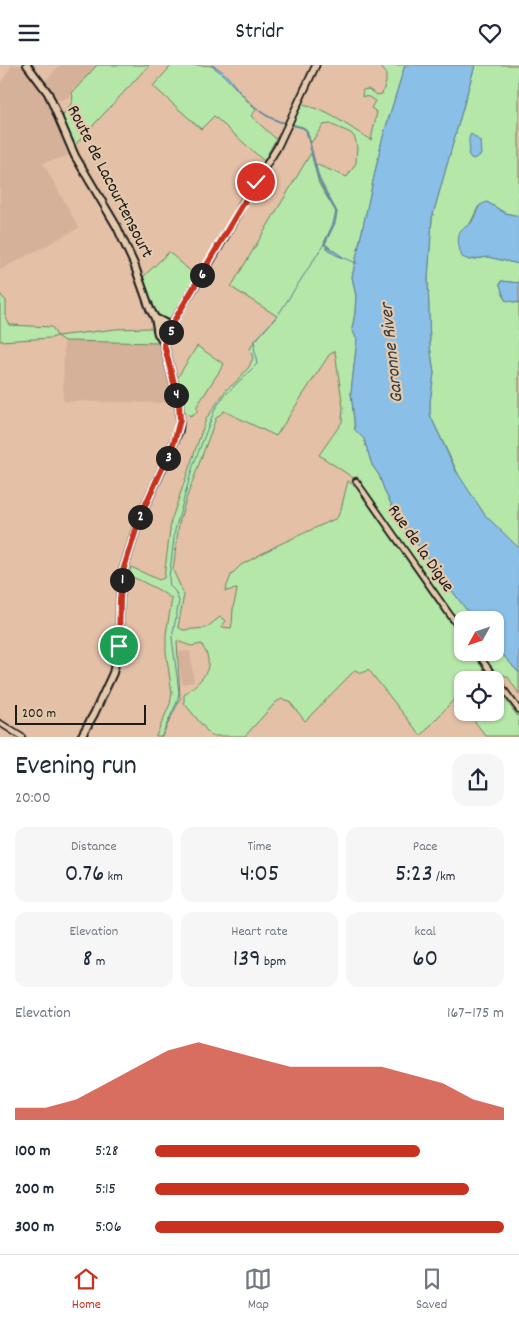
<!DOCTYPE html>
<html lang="en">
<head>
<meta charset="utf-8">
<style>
  :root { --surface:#fff; --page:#f6f6f7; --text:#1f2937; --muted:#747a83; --line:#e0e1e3; --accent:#c8321e }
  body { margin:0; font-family:Dekko,sans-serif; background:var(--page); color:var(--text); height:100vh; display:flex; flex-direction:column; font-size:19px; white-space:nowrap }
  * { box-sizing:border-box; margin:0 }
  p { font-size:16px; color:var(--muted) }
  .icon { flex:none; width:28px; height:28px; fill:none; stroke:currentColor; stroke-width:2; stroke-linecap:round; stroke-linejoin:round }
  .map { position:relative; height:672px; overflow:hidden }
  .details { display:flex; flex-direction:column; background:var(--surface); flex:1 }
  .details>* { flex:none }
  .needle { width:32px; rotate:230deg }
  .buttons { position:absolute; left:454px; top:546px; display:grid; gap:10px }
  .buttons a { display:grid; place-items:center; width:50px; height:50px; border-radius:10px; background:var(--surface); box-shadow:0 1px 4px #0004; font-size:25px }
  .scale { position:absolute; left:15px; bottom:12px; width:131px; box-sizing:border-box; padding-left:5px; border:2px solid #1c1c1c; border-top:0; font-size:14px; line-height:18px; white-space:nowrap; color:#1c1c1c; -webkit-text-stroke:4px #e4c9ac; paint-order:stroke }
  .pin { position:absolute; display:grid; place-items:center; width:42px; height:42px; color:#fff; margin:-21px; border:2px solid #fff; border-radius:50%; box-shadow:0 1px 5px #0007 }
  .km { position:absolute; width:25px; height:25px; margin:-12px; border-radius:50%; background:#222; color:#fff; font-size:14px; line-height:25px; text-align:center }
  .round { display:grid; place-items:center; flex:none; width:52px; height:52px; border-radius:15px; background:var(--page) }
  .headline { display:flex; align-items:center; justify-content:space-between; height:85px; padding:0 15px }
  h1 { font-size:28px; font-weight:600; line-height:38px }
  .metrics { display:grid; grid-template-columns:repeat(3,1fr); gap:8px; height:85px; padding:5px 15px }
  .metrics div { display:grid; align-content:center; border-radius:12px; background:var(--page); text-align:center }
  .metrics b { font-size:25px; font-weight:600 }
  .metrics small { font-size:14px; font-weight:400 }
  .metrics p { font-size:14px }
  .chart { height:140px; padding:10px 15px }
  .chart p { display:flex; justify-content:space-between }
  .chart svg { width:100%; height:90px; margin-top:5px; fill:var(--accent); opacity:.7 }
  ul { padding:0 15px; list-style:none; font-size:16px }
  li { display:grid; grid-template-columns:80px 60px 1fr; align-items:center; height:38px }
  li i { height:12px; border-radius:6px; background:var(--accent) }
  header { display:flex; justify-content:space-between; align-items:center; height:65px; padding:0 15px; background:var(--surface); font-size:22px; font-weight:600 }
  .tabs { display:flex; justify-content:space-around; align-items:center; height:70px; border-top:1px solid var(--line); background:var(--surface); font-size:14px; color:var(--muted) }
  .tabs a { display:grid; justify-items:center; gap:2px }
  .tabs .selected { color:var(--accent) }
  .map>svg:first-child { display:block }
</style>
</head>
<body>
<header><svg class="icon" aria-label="menu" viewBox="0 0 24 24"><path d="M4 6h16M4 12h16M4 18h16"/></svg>Stridr<svg class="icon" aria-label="heart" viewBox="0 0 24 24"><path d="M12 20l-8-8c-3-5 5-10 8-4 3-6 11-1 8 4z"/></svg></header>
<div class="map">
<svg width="519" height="672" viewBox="0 0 519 672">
  <rect width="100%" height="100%" fill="#e3c0a6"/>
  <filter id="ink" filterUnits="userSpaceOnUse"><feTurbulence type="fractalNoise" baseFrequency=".02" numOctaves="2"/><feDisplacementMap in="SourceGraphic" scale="10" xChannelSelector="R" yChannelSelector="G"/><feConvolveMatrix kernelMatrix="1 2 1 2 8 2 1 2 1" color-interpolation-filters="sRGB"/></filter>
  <g filter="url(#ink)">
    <!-- built -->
    <g fill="#d6b199">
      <polygon points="12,0 24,0 39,19 46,30 71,90 43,98 79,163 0,205 0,19"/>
      <polygon points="60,0 97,0 68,32 61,35 55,34 45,16"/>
      <polygon points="64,276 161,278 175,338 63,336"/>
      <polygon points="190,586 194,617 182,619 178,587"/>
    </g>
    <!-- green -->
    <g fill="#b4e7a8" stroke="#688262">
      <path d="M 97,0 L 149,0 L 74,81 L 62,55 C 64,44 76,40 72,28 Z"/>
      <path d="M 172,0 C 182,0 204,0 212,1 C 224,6 245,35 256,45 L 251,51 L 276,74 L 264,96 L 214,51 L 201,64 L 153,21 Z"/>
      <path d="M 379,0 L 405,0 L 382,75 L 352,212 L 356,231 L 355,248 L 352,264 L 357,275 L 351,327 L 355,365 L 364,374 L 372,400 L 379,410 L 385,427 L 400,456 L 474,555 L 462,555 L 462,561 L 361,418 L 319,390 L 342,357 L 343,343 L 335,286 L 329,290 L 276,371 L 224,346 L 216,353 L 186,434 L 179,458 L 173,505 L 184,530 L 178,562 L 183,565 L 206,563 L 220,552 L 226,556 L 221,562 L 231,563 C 233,556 232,552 233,545 C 233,538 237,531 237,524 L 225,526 L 231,510 L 241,500 L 278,480 L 337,453 L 341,444 L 348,416 L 356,422 L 367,438 L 462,574 L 462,588 L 472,588 L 491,615 L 462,615 L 462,640 L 456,632 L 421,671 L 368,604 L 365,607 L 361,608 L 355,605 L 305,656 L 289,636 L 282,634 L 276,637 L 245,671 L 211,671 L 184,638 L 184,630 C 196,619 213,609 207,590 C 206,586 203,583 202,579 L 191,581 L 177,576 L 180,634 L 162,671 L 156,671 L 170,639 L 172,628 L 166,587 L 166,569 L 172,534 L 159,525 L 129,510 L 131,502 L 159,515 L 164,513 L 171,456 L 206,354 L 226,325 L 236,317 L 249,302 L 253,293 L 250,284 L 253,278 L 277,251 L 231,222 L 311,88 L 319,119 L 336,147 L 333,159 L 324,178 C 326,184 336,191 342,192 L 325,179 L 335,158 L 337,147 L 322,122 L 315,99 L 347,112 L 356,98 L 357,82 L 355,73 L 351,68 L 330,59 L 323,60 L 311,78 L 306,64 L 291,59 L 302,40 C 328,44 348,62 371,75 L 377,47 L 371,43 L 375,36 L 369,32 L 362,31 L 363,25 L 368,24 L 377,30 L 382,29 L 386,17 L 386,8 Z"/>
      <polygon points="475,0 519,0 519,151 505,148 487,137 478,142 469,161 469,195 488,192 519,199 519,218 501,216 500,220 505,235 519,238 519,485 485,450 461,415 430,350 430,337 434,308 430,281 428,214 432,153"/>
      <path d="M 169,187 L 197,212 L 175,249 C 157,269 148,225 143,212 Z"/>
      <polygon points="0,229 6,236 6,253 10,260 52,262 57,271 116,264 151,263 161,278 64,276 57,271 51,273 0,276"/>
      <polygon points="197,281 224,299 197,341 197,347 190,351 184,345 176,315"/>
      <polygon points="495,581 519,608 519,629 508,612 494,606 481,588 495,588"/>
      <polygon points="495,620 519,653 519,671 486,671 468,648 495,648"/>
    </g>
    <!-- water -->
    <g fill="#8abfe7" stroke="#5e7e96">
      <path d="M 211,0 C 224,4 231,16 239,26 C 252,41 266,53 286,58 L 286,59 C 250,50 239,20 211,0 Z"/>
      <polygon points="405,0 475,0 432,153 428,214 430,281 434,308 430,337 430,350 456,406 485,450 519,483 519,608 495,581 495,555 474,555 400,456 385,427 379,410 372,400 364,374 355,365 351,327 357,275 352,264 355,248 356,231 352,212 382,75"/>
      <path d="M 291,59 L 303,62 L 307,65 L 319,113 L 337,147 L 335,158 L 325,178 L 328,182 L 343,192 C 337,192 326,185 324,178 L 333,159 L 336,147 L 318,114 L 306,66 L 303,63 L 291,60 Z"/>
      <path d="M 471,69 L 480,76 L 481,90 L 473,94 L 471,93 L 468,89 C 472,82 466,75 471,69 Z"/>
      <path d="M 487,137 L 505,148 L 519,151 L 519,199 L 488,192 L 469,195 L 462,192 C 459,184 456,172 461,165 C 464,162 468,161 471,158 C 475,153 476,146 480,140 Z"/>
      <polygon points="501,216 519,218 519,238 505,235 500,220"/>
    </g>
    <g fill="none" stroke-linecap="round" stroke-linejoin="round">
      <!-- stream -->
      <g stroke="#5e7e96" stroke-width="1">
        <polyline points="342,192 357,198"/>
        <polyline points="161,672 177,637 179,627 172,573 179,536 175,526 170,521 169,513 175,465 193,401 215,344 224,331 257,299 254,281 255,276 278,250 324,179"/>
      </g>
      <!-- minor casing -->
      <g stroke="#1c1c1c" stroke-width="8">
        <g id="minor">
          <polyline points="356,416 462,567"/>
          <polyline points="477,588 519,645"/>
          <polyline points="0,658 22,672"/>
        </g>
      </g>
      <!-- tertiary casing -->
      <g stroke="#1c1c1c" stroke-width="9">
        <polyline id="tertiary" points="171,265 174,255 205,206 235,155 242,139 277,83 316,0"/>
      </g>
      <!-- secondary casing -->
      <g stroke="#1c1c1c" stroke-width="10">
        <g id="secondary">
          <polyline points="27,0 48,28 75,91 117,162 134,199 150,244 155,253 157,263"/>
          <path d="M 155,253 C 162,257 172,259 170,269 L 163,272 L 158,269 L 157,265 L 158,261 L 164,258"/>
          <polyline points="81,672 94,649 113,608 119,581 120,534 123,506 140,452 170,387 179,365 180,355 179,338 164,279 160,271"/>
        </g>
      </g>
      <!-- minor -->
      <use href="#minor" stroke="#e4c9ac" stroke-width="4.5"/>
      <!-- tertiary -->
      <use href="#tertiary" stroke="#e4c9ac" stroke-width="5.5"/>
      <!-- secondary -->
      <use href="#secondary" stroke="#e4c9ac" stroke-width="6"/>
    </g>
  </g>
  <g fill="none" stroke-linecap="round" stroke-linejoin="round" filter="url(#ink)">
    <!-- route casing -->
    <g stroke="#fff" stroke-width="10">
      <polyline id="route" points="119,581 120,534 123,506 140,452 174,377 180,355 179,338 164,279 170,269 174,256 256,117"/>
    </g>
    <!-- route -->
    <use href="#route" stroke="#c8321e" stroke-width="6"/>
  </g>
  <g text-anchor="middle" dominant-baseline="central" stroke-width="4.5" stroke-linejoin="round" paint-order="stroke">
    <!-- street labels -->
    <g font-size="18" fill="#1c1c1c" stroke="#e4c9ac">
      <text transform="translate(109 117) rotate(63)">Route de Lacourtensourt</text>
      <text transform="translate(420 484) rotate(55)">Rue de la Digue</text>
    </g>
    <!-- water labels -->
    <g font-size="19" font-style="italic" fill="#323d45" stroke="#e4c9ac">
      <text transform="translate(393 288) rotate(-96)">Garonne River</text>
    </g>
  </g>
</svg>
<div class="buttons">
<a><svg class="needle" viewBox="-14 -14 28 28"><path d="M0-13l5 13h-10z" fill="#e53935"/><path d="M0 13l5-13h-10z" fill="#747a83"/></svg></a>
<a><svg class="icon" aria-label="locate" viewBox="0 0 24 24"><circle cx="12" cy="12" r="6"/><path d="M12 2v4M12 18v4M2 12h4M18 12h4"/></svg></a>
</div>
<div class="scale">200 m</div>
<div class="pin" style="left:119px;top:581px;background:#1e9e55"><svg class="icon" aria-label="arrive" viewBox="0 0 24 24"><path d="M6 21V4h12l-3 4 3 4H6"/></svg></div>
<div class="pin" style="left:256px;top:117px;background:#d93025"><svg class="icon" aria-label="check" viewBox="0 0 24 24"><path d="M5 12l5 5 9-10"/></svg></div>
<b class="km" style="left:122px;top:515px">1</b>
<b class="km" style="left:140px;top:452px">2</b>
<b class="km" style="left:168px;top:393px">3</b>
<b class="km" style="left:176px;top:330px">4</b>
<b class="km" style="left:171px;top:267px">5</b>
<b class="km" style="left:202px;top:210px">6</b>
</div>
<section class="details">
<div class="headline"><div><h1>Evening run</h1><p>20:00</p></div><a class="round"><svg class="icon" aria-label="share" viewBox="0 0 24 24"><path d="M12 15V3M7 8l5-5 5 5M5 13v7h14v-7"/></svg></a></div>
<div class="metrics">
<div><p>Distance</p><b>0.76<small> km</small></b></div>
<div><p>Time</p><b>4:05</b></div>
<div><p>Pace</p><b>5:23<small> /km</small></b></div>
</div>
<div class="metrics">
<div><p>Elevation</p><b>8<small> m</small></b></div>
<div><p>Heart rate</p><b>139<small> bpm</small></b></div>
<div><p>kcal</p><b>60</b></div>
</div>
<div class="chart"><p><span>Elevation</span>167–175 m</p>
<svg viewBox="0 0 160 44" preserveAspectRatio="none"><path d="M0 44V38L10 38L20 34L30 26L40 18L50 10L60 6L70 10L80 14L90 18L100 18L110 18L120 18L130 22L140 26L150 34L160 38V44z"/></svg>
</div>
<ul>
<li><b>100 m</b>5:28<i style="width:76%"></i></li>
<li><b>200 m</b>5:15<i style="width:90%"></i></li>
<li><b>300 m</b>5:06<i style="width:100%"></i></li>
</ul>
</section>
<nav class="tabs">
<a class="selected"><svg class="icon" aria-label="home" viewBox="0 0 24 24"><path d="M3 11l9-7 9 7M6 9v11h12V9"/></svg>Home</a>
<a><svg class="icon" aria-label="map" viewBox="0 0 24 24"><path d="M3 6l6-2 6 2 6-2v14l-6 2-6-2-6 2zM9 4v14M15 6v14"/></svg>Map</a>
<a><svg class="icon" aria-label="saved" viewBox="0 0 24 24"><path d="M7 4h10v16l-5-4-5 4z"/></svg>Saved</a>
</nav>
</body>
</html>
